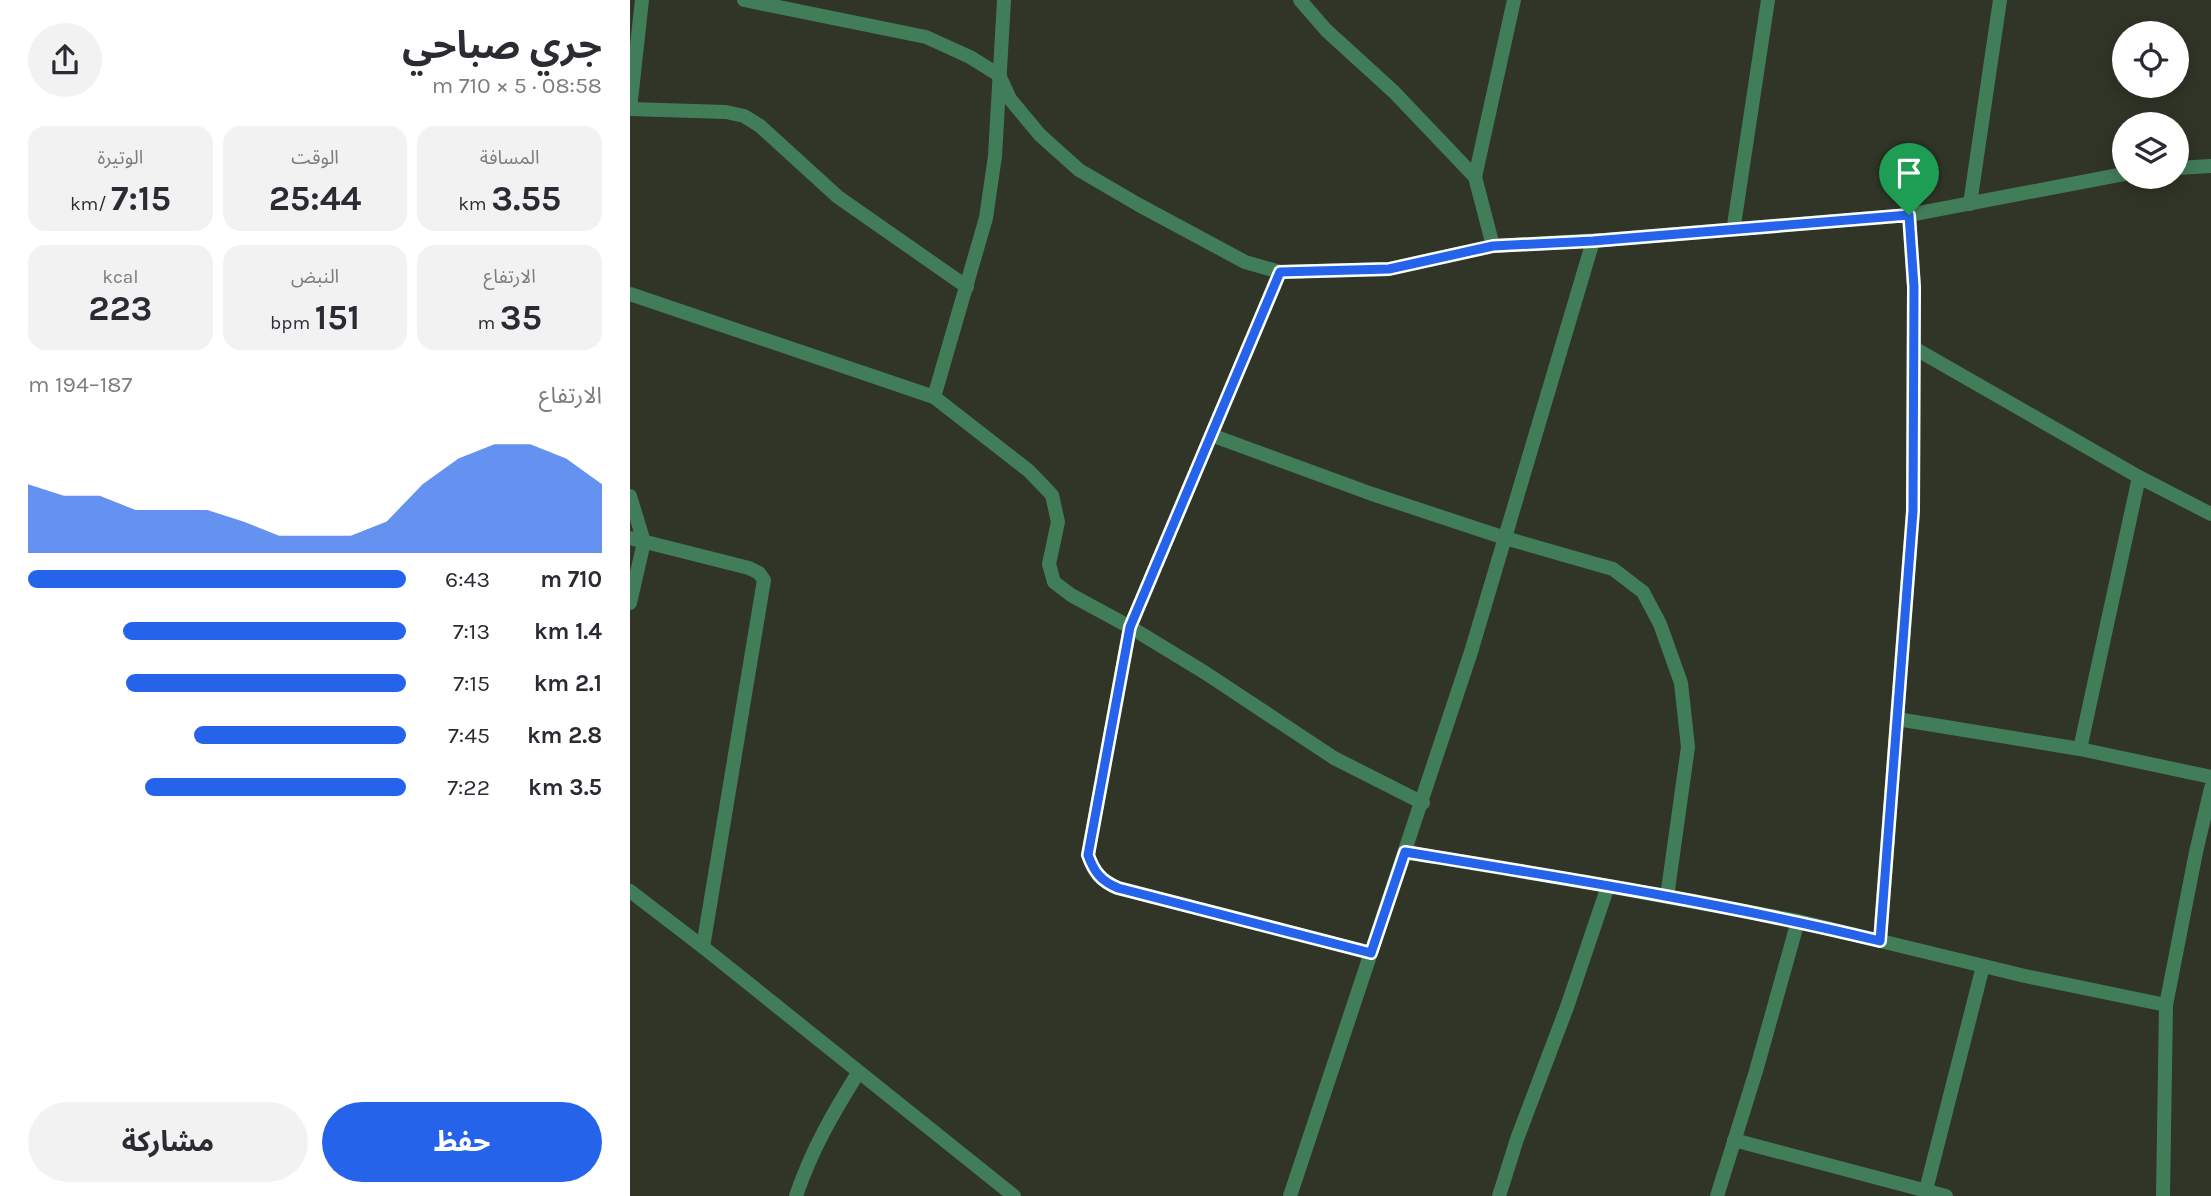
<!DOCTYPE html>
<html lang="ar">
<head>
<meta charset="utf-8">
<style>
  :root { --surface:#fff; --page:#f2f2f3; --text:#2b2b33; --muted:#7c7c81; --accent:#2563eb }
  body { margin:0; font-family:Karla,"Noto Sans Arabic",sans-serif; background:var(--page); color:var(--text); direction:rtl; height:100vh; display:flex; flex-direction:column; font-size:26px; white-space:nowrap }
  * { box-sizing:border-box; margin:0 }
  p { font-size:23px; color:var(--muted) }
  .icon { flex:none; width:38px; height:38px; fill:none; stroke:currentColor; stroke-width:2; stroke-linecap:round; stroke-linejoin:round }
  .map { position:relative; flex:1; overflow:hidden; direction:ltr }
  .sheet { display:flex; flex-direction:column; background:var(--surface); width:630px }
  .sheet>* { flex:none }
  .controls { position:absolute; left:1482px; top:21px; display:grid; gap:14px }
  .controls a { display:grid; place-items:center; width:77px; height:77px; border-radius:50%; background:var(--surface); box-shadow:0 4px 18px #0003; font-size:35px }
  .pin { position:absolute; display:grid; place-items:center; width:60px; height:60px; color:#fff; margin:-72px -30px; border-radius:50% 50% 50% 0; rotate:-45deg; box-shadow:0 0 7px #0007 }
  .pin .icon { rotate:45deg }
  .round { display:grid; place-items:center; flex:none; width:74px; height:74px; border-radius:37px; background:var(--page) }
  .head { display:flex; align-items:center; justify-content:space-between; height:119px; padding:0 28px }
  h1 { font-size:38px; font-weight:700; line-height:52px }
  .stats { display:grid; grid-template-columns:repeat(3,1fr); gap:10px; height:119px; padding:7px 28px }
  .stats div { display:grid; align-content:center; border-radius:18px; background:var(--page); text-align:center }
  .stats b { font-size:35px; font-weight:700 }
  .stats small { font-size:19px; font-weight:400 }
  .stats p { font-size:19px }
  .chart { height:196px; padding:14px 28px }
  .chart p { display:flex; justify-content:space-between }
  .chart svg { width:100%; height:126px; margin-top:7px; fill:var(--accent); opacity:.7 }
  .action { display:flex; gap:14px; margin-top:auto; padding:14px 28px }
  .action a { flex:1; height:80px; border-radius:42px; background:var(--accent); color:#fff; font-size:28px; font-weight:700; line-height:80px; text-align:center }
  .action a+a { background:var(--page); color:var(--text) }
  ul { padding:0 28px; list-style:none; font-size:23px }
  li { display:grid; grid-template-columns:112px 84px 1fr; align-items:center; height:52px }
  li i { height:18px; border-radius:9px; background:var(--accent) }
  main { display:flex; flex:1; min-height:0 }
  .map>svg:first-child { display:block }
</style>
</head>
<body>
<main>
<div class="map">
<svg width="1581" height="1196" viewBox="0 0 1581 1196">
  <rect width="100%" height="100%" fill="#303527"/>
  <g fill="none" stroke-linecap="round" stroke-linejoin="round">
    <!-- minor -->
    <g stroke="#427d5a" stroke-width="14">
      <polyline points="114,0 296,37 340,57 369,75 380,99 410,135 449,170 509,205 615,262 650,272 759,269 863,246 971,240"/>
      <polyline points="670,0 696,30 764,92 845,177 863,246"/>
      <polyline points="0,109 96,112 114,116 130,126 208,197 337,287"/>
      <polyline points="0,109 12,0"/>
      <polyline points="1547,168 1581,166"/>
      <polyline points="845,177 884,0"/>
      <polyline points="1340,204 1370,0"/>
      <polyline points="1104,225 1138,0"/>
      <path d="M 650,272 L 500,627 L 458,855 C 464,872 471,881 488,888 L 741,953"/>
      <polyline points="0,294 304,397 356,218 365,156 374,0"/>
      <polyline points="1284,348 1509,477 1581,514"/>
      <polyline points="304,397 399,471 422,495 428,522 419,564 424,582 441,595 500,627 574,672 704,758 793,803"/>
      <polyline points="581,435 742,494 875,538 983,569 1013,592 1030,624 1051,683 1058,747 1037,897"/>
      <polyline points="1509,477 1450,749 1581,777"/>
      <polyline points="0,496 14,542 0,603"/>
      <polyline points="0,538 119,568 129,573 134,580 73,947"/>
      <polyline points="1267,719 1450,749"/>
      <polyline points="775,852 978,886 1168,921 1395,976 1536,1005"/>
      <polyline points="0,891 73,947 384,1196"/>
      <polyline points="1250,941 1283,511 1284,287 1279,215"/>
      <polyline points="1104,1140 1316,1196"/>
      <polyline points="1296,1190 1353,966"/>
      <path d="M 166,1196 C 181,1151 203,1113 228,1073"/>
      <polyline points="660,1196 841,652 963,241 1279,215 1494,174"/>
      <polyline points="869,1196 887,1139 937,1007 978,886"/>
      <polyline points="1087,1196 1126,1071 1168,921"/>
      <polyline points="1533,1196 1536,1005 1566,852 1581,788"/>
    </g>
  </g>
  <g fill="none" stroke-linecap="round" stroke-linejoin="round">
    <!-- route casing -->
    <g stroke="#fff" stroke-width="14">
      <path id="route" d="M 1279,215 L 1284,287 L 1283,511 L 1250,941 C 1093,903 934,878 775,852 L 741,953 L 488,888 C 471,881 464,872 458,855 L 500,627 L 650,272 L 759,269 L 863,246 L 963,241 Z"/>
    </g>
    <!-- route -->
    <use href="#route" stroke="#2563eb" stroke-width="9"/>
  </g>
</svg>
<div class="controls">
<a><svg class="icon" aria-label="locate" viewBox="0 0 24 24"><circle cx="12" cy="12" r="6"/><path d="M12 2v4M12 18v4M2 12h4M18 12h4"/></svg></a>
<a><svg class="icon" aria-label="layers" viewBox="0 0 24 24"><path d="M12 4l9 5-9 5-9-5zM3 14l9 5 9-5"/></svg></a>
</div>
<div class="pin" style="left:1279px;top:215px;background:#1e9e55"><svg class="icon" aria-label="arrive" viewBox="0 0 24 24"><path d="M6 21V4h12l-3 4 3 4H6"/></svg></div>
</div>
<section class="sheet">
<div class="head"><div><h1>جري صباحي</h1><p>08:58 · 5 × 710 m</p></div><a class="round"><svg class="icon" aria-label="share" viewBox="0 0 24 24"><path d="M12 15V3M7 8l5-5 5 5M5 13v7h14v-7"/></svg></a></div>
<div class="stats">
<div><p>المسافة</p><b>3.55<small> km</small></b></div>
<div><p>الوقت</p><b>25:44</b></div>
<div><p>الوتيرة</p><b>7:15<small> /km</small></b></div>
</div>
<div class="stats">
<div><p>الارتفاع</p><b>35<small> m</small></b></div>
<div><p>النبض</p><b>151<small> bpm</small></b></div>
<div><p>kcal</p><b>223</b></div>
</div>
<div class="chart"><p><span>الارتفاع</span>187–194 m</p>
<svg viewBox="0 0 160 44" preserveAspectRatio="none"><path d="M0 44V20L10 24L20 24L30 29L40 29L50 29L60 33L70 38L80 38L90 38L100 33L110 20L120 11L130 6L140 6L150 11L160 20V44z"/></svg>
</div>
<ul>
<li><b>710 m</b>6:43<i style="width:100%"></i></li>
<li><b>1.4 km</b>7:13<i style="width:75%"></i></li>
<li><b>2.1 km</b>7:15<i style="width:74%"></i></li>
<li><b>2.8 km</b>7:45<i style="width:56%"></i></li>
<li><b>3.5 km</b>7:22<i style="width:69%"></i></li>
</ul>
<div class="action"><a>حفظ</a><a>مشاركة</a></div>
</section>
</main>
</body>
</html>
